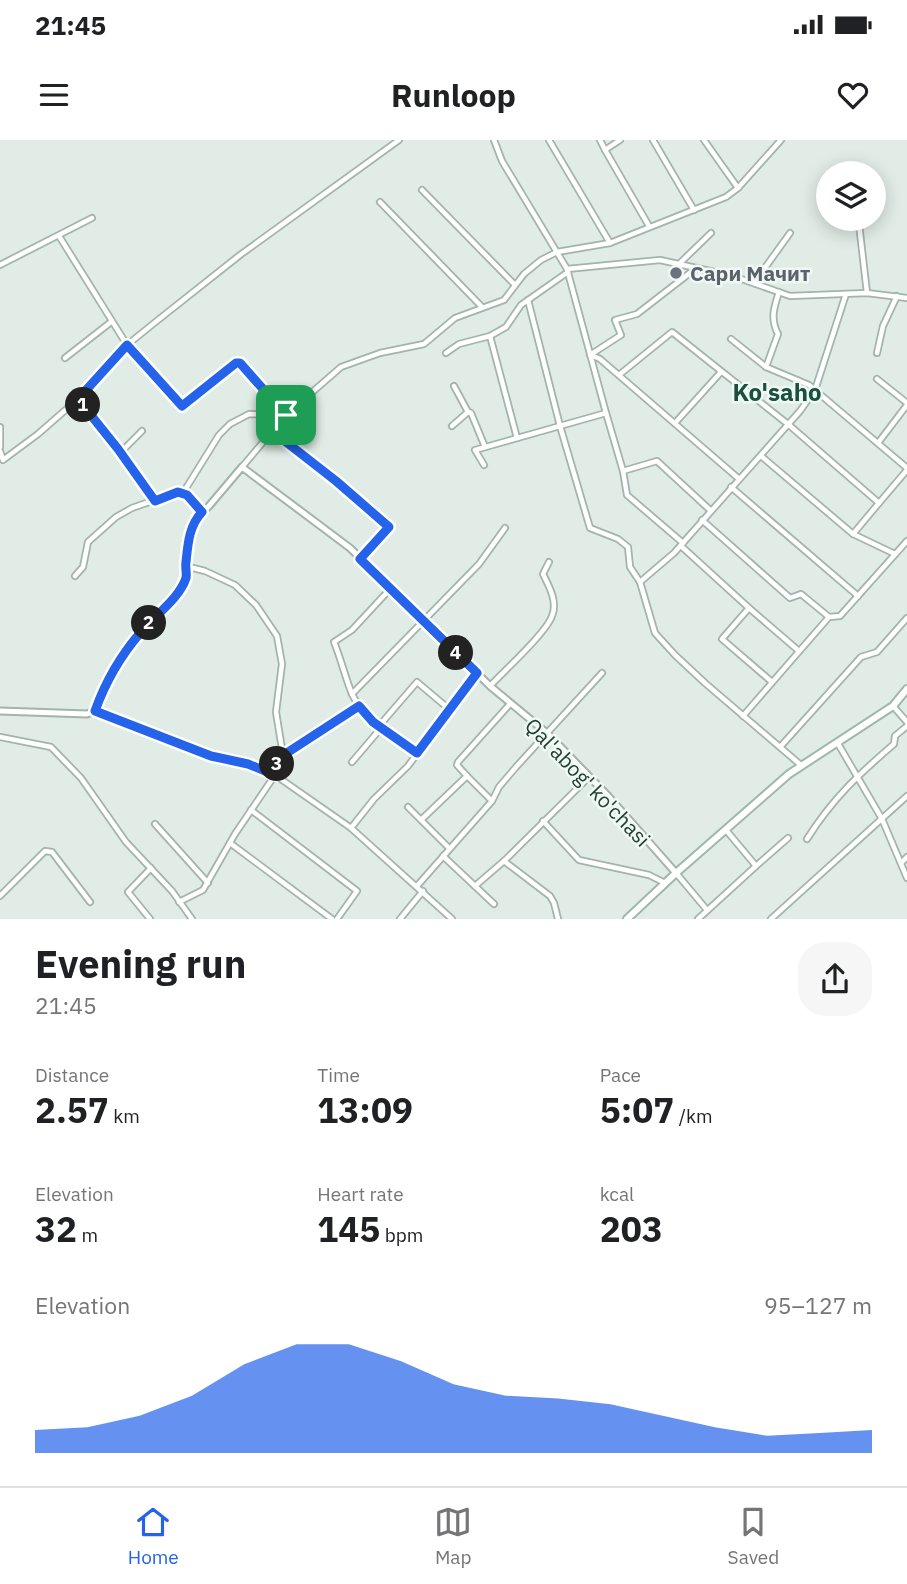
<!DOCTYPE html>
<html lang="en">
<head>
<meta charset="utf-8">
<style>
  :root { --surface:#fff; --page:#f6f6f6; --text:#202124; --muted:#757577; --line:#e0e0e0; --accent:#2563eb }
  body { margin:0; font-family:"IBM Plex Sans",sans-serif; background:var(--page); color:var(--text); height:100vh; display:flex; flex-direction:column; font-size:26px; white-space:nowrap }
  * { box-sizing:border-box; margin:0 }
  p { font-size:23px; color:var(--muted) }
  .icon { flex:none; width:38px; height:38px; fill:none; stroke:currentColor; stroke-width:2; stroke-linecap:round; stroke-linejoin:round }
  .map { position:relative; height:779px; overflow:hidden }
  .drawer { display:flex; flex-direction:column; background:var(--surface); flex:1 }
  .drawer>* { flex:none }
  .buttons { position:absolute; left:816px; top:21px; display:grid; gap:14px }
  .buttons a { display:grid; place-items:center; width:70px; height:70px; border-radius:50%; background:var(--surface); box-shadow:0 4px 18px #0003; font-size:35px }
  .pin { position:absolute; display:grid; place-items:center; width:60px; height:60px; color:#fff; margin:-30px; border-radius:14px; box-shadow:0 4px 10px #0006 }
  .km { position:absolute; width:35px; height:35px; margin:-18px; border-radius:50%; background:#222; color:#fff; font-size:19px; line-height:35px; text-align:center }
  .round { display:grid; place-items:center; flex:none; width:74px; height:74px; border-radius:28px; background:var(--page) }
  .overview { display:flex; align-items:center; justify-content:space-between; height:119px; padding:0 35px }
  h1 { font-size:38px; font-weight:700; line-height:52px }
  .metrics { display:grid; grid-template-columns:repeat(3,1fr); gap:10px; height:119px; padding:7px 35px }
  .metrics div { display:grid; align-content:center }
  .metrics b { font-size:35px; font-weight:700 }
  .metrics small { font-size:19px; font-weight:400 }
  .metrics p { font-size:19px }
  .chart { height:196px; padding:14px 35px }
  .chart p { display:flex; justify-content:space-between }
  .chart svg { width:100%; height:126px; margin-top:7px; fill:var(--accent); opacity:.7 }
  .status { display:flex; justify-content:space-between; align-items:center; height:49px; padding:0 35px; background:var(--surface); direction:ltr }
  .status svg { height:19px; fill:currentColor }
  header { display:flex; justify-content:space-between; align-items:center; height:91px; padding:0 35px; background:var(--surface); font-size:32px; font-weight:700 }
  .tabs { display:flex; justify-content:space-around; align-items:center; height:98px; border-top:2px solid var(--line); background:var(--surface); font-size:19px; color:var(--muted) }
  .tabs a { display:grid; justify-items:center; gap:4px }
  .tabs .active { color:var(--accent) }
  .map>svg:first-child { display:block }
</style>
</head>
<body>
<div class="status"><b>21:45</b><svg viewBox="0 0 49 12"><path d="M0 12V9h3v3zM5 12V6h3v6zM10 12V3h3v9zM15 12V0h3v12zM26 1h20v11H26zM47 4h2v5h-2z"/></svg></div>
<header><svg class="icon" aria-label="menu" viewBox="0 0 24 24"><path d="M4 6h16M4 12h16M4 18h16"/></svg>Runloop<svg class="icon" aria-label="heart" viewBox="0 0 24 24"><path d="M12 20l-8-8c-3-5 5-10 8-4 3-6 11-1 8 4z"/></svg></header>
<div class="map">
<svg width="907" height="779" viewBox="0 0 907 779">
  <rect width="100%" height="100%" fill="#e0ece5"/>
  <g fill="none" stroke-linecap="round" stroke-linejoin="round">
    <!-- minor casing -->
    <g stroke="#a2b4ac" stroke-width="8">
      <g id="minor">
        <polyline points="549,0 610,103"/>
        <polyline points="600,0 605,10"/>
        <polyline points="620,0 605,10 649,86"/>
        <polyline points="653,0 694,70"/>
        <polyline points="704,0 738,48"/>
        <polyline points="422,50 515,145"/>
        <polyline points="380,62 482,167"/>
        <polyline points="859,84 867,153"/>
        <polyline points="59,96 127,205 182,266 238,222 286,275 249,274 230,284 219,295 183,353"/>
        <polyline points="679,124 711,93"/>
        <polyline points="0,125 92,78"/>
        <polyline points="567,129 660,120 733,136 790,156 867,153 907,158"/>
        <polyline points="754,143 790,93"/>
        <path d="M 779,152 C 774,167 770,179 778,194 L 766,227 L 809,245 L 907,328"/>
        <polyline points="528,160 560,286 590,388 618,399 628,407 630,427 640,442 655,493 675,515 705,543 802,626"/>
        <polyline points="490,196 506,187 521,165 568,132"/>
        <polyline points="731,199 766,227"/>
        <polyline points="446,213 459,204 490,196 517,298"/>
        <polyline points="877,213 883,186 897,156"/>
        <polyline points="590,215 621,195 615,180 637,174 695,129"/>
        <polyline points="591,215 600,219 738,338"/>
        <polyline points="65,218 111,182"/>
        <polyline points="619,235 672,192 789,285 879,363 907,330"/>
        <polyline points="877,239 907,263"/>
        <polyline points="454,246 468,272"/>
        <polyline points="78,259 118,309 155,361"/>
        <polyline points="606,273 623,331 657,321 710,370"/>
        <polyline points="675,283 721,232"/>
        <polyline points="452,286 468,272 471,273 485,307"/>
        <polyline points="0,287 0,307"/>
        <polyline points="272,291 336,341 389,387 360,419"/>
        <polyline points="878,303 907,265"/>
        <polyline points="0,311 3,320 38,294 78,259 127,205 158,180 240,115 399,0"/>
        <polyline points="121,312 142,291"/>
        <polyline points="761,316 853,394 895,414"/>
        <polyline points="484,325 475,310 606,273 567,129 502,21 494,0"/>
        <polyline points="242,327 286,275 341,227 380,213 424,204 455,178 504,160 524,134 541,120 557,112 610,103 726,57 738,48 781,0"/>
        <polyline points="623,331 627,355 683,403"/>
        <polyline points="731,347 858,456"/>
        <polyline points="702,380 790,458 801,454 829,477"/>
        <polyline points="853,394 879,363"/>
        <polyline points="681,406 749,468"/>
        <polyline points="185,426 205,431 235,445 256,465 277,496 282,524 276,572 282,609 275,635 351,688 452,779"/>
        <polyline points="75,436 83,427 88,402 116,377 132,368 178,352 187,355 202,372"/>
        <polyline points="640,442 674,413 800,271 815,250 846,154"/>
        <path d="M 391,448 L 352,490 L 334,502 C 341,519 345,537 352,554 C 365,582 393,596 417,613"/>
        <polyline points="772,542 722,499 749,468 799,511"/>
        <path d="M 490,546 C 504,531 546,493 552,476 C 558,462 549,446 543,434 L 549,422"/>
        <polyline points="352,554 479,424 505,388"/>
        <polyline points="893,566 907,582"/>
        <polyline points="95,571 211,616 248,624 275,635 235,694 203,750 179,762"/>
        <polyline points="743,576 829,477 840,476 907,401"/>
        <polyline points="379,586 417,542 449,569"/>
        <polyline points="0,597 51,607 81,638 126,702 172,751 192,779"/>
        <polyline points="837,602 882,679 907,738"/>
        <polyline points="781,606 861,517 877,512 907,478"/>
        <polyline points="280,618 359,566"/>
        <polyline points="352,622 381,588"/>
        <polyline points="467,636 457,625 458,622 510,564"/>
        <polyline points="408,667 421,680"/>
        <polyline points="251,670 357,751 337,779"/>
        <polyline points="543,681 579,720 649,735 665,743"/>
        <polyline points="155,684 208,743"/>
        <polyline points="351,688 374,659 408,626 477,533"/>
        <polyline points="726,690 756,726 788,698"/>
        <path d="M 807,699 C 833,658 858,635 894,604 L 895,596 L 907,586"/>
        <polyline points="230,703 332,779"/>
        <polyline points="449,708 421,680 467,636 492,661"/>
        <polyline points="443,716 494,764"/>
        <polyline points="504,721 550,756 554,763 558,779"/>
        <polyline points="901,723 907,717"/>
        <polyline points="676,733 707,770"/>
        <polyline points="417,746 492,661 499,647 516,627 602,533"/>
        <polyline points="475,746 504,721 589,637"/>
        <polyline points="0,756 45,711 52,712 90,762"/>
        <polyline points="150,779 128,752 151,728"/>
        <polyline points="400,779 423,751"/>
        <polyline points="698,779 756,726"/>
        <polyline points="771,779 907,656"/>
      </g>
    </g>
    <!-- tertiary casing -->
    <g stroke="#a2b4ac" stroke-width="9">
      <polyline id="tertiary" points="0,571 87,574 95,571 114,528 139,493 177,453 187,436 185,426 189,395 195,379 209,366 242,327 350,408 490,546 548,594 608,656 676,733"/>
    </g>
    <!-- secondary casing -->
    <g stroke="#9db8ad" stroke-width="10">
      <polyline id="secondary" points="627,779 676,733 789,634 893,566 907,549"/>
    </g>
    <!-- minor -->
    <use href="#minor" stroke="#fff" stroke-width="4.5"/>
    <!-- tertiary -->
    <use href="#tertiary" stroke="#fff" stroke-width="5"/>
    <!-- secondary -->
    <use href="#secondary" stroke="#fff" stroke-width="6"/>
  </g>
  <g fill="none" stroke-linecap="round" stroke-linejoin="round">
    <!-- route casing -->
    <g stroke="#fff" stroke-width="14">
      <path id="route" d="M 127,205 L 182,266 L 236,223 L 240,223 L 286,275 L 272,291 L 336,341 L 389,387 L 360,419 L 477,533 L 417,613 L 373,582 L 359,566 L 279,618 L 275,635 L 248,624 L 211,616 L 95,571 C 105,543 121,515 141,492 C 155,475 179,459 186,438 C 187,433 185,427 186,422 C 188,403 189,386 202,372 L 187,355 L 178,352 L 155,361 L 118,309 L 78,259 Z"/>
    </g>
    <!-- route -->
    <use href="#route" stroke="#2563eb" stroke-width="9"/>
  </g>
  <!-- markers -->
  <circle fill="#6b7280" stroke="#f0f8f4" stroke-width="2.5" cx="676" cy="133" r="7"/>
  <g text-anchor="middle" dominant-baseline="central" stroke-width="5" stroke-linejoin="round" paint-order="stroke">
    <!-- worship labels -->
    <g font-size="21" font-weight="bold" fill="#5b616d" stroke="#f0f8f4" text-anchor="start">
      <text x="690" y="133">Сари Мачит</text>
    </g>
    <!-- street labels -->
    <g font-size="21" fill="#1f3d33" stroke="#f0f8f4">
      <text transform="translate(588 642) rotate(46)">Qal'abog' ko'chasi</text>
    </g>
    <!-- quarter labels -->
    <g font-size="24" font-weight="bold" fill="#1a503f" stroke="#f0f8f4">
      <text x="777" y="252">Ko'saho</text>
    </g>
  </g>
</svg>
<div class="buttons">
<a><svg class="icon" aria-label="layers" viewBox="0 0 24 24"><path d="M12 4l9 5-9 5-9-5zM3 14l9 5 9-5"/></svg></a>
</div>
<div class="pin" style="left:286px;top:275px;background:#1e9e55"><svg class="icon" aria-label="arrive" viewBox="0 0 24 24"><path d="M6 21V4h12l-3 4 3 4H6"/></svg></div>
<b class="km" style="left:83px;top:265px">1</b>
<b class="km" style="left:149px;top:483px">2</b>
<b class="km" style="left:277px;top:624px">3</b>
<b class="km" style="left:456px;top:513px">4</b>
</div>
<section class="drawer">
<div class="overview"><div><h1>Evening run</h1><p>21:45</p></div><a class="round"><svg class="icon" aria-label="share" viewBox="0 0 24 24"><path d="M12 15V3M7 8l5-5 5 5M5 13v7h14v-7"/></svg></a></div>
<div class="metrics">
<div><p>Distance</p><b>2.57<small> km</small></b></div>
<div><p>Time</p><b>13:09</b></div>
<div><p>Pace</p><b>5:07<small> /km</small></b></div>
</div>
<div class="metrics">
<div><p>Elevation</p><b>32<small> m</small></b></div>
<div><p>Heart rate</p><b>145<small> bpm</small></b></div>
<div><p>kcal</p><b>203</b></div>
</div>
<div class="chart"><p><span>Elevation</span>95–127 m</p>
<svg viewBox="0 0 160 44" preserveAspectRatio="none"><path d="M0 44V36L10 35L20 31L30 24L40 13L50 6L60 6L70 12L80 20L90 24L100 25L110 27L120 31L130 35L140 38L150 37L160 36V44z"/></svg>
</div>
</section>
<nav class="tabs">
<a class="active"><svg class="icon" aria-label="home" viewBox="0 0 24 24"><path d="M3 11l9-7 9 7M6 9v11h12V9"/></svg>Home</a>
<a><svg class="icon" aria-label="map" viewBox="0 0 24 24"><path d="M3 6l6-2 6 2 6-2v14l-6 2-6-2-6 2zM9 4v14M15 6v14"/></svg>Map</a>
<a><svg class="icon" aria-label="saved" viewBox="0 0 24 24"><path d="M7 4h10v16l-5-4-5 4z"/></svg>Saved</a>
</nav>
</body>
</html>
